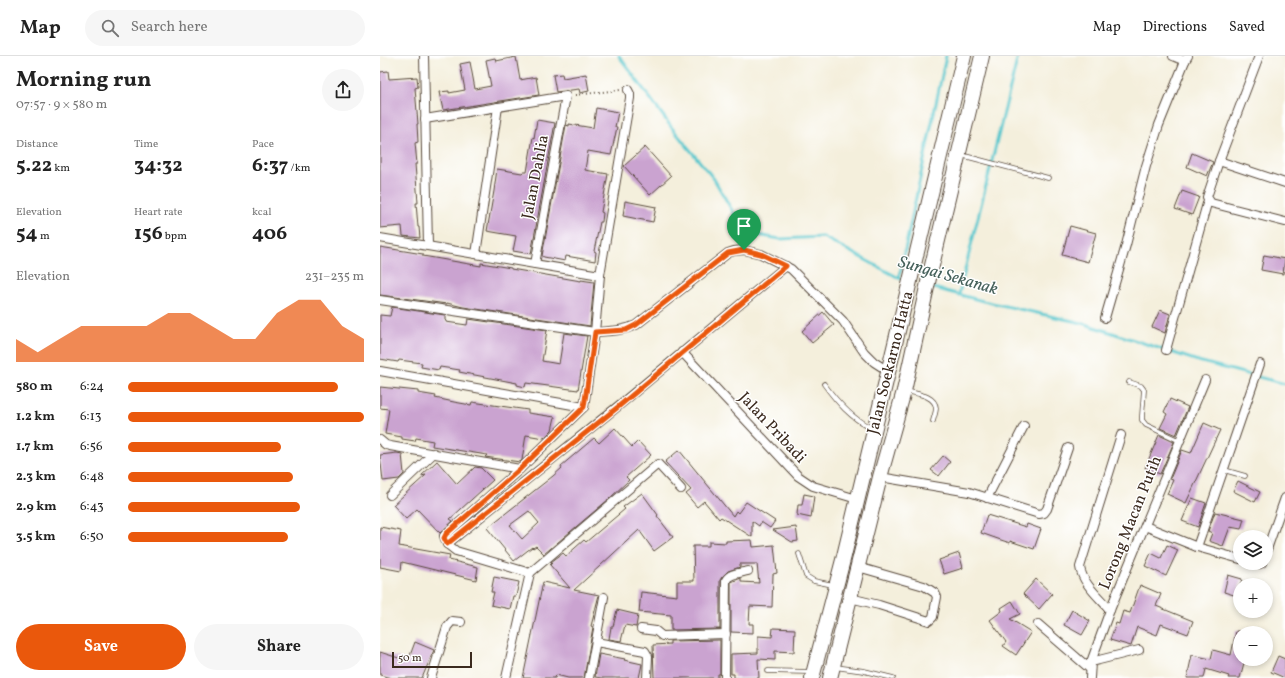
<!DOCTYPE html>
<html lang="en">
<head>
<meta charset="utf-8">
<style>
  :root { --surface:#fff; --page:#f6f6f6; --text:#222; --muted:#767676; --line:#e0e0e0; --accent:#ea580c }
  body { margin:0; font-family:Vollkorn,serif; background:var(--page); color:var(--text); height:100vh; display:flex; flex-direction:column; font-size:15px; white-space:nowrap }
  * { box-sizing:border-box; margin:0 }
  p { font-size:13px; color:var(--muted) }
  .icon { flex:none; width:22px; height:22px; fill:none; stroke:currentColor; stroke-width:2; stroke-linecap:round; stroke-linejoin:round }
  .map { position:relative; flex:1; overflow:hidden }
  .panel { display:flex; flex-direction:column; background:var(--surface); width:380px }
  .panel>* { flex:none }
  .tools { position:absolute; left:853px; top:474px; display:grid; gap:8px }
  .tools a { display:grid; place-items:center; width:40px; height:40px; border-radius:50%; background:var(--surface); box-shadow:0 2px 6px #0003; font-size:20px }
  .scale { position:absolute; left:12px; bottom:10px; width:80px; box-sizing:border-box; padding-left:4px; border:2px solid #3b2a1e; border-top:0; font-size:11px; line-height:14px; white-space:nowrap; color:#3b2a1e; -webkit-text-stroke:3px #fff; paint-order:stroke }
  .pin { position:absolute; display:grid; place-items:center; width:34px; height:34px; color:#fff; margin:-41px -17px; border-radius:50% 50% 50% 0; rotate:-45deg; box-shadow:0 0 4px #0007 }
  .pin .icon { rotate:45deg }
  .round { display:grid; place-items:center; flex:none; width:42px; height:42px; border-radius:21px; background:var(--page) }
  .headline { display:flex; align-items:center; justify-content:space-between; height:68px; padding:0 16px }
  h1 { font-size:22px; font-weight:700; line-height:30px }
  .stats { display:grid; grid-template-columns:repeat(3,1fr); gap:6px; height:68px; padding:4px 16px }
  .stats div { display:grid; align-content:center }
  .stats b { font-size:20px; font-weight:700 }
  .stats small { font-size:11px; font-weight:400 }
  .stats p { font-size:11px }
  .chart { height:112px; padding:8px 16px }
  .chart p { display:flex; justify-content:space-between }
  .chart svg { width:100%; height:72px; margin-top:4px; fill:var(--accent); opacity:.7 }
  .primary-button { display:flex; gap:8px; margin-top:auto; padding:8px 16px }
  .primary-button a { flex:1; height:46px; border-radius:24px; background:var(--accent); color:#fff; font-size:16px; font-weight:700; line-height:46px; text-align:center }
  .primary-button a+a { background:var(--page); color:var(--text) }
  ul { padding:0 16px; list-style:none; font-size:13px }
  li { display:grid; grid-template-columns:64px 48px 1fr; align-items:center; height:30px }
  li i { height:10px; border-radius:5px; background:var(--accent) }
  header { display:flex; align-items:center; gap:24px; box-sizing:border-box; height:56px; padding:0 20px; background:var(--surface); border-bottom:1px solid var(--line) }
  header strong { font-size:19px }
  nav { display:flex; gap:22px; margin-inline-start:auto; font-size:14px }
  .search { width:280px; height:36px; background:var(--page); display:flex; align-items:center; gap:10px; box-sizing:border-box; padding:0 14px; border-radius:22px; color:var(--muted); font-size:15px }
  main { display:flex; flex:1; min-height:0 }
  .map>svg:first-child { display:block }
</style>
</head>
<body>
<header>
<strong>Map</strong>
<div class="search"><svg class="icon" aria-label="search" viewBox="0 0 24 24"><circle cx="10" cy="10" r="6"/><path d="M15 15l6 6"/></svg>Search here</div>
<nav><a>Map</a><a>Directions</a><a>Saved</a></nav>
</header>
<main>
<section class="panel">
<div class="headline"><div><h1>Morning run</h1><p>07:57 · 9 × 580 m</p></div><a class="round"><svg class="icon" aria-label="share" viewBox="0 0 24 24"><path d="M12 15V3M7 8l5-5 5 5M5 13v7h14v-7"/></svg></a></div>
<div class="stats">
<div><p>Distance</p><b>5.22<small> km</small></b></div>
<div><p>Time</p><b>34:32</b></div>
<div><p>Pace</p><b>6:37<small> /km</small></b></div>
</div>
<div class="stats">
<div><p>Elevation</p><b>54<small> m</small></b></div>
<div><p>Heart rate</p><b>156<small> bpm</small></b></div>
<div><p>kcal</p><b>406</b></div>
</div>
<div class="chart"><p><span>Elevation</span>231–235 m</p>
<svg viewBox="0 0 160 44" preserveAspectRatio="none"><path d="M0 44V30L10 38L20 30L30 22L40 22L50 22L60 22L70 14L80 14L90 22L100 30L110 30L120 14L130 6L140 6L150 22L160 30V44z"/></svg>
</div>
<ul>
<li><b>580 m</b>6:24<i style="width:89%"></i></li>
<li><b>1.2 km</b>6:13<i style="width:100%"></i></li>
<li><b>1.7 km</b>6:56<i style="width:65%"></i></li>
<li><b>2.3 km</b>6:48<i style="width:70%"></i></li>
<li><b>2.9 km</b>6:43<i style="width:73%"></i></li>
<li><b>3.5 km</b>6:50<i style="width:68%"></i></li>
</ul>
<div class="primary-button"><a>Save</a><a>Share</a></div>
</section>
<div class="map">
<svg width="905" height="622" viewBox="0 0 905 622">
  <rect width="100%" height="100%" fill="#fff"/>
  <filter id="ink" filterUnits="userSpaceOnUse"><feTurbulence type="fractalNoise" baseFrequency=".025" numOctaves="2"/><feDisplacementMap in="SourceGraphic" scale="8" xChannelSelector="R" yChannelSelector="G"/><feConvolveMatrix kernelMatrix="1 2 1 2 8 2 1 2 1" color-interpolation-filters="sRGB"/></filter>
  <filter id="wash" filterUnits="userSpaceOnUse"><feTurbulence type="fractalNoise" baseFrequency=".012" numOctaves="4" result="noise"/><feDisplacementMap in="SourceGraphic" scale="16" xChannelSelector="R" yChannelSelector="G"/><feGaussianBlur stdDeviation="0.9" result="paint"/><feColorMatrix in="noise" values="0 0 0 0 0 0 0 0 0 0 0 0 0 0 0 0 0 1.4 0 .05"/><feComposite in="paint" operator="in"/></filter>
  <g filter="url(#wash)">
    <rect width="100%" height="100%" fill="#f4efdc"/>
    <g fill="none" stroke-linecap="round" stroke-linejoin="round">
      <!-- stream -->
      <g stroke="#59c7cd" stroke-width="3">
        <polyline points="239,0 292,72 334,123 357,163 372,178 400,183 443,181 519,222 526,224"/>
        <polyline points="519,222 566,0"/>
        <polyline points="550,231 603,245 702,267 818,305 905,328"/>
        <polyline points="579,238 638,0"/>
      </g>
    </g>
    <g id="blocks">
      <!-- building -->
      <g fill="#caa3d0" fill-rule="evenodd">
        <polygon points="136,1 140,24 156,21 159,39 63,54 59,36 69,35 69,37 85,34 80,8 90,6 95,33 111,30 106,4 115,2 116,5"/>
        <polygon points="8,15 9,23 37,21 38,31 35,32 38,68 37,68 38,86 35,87 37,108 35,108 38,147 36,147 38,171 39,171 40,182 23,180 22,170 0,172 0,16"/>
        <polygon points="182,18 183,22 206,18 209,35 200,37 199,33 176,36 173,19"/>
        <polygon points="216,52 238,56 235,71 237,71 231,99 208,95 205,114 228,118 221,156 223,157 222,166 220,166 214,195 216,196 215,205 186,200 185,205 164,201 162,200 186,69 189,70 189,68 213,72"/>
        <polygon points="157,64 175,67 151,198 133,195 136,180 107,175 114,135 117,113 142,117 143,116 147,116 153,81 154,82"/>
        <polygon points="265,91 291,120 270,139 244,110"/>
        <polygon points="812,97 833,106 827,120 807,111"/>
        <polygon points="802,135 819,141 812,159 795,153"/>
        <polygon points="245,145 276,151 273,166 243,160"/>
        <polygon points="690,170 716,177 708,206 682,199"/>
        <polygon points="0,191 43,198 43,200 101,210 101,207 131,212 131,213 201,225 201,224 214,226 210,270 83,251 67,247 67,248 0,239"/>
        <polygon points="884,199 905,203 903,218 881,214"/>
        <polygon points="12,251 65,259 65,264 66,265 66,266 87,269 88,263 167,274 162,305 179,308 184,277 207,280 198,334 146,327 145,331 137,329 137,327 79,316 80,314 60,311 59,314 41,311 42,307 19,304 18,306 0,303 0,259 10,260"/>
        <polygon points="780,254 790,258 785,277 772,271"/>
        <polygon points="443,256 454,269 432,287 422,275"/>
        <polygon points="0,331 38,335 38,337 56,340 55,342 74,346 91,349 92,346 148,354 148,357 175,361 172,374 164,382 146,379 142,404 140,406 105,401 107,399 52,390 53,385 36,382 35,385 22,383 22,381 5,378 9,353 0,352"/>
        <polygon points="790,343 808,351 796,379 780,372 787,358 784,356"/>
        <polygon points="824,367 840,374 806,447 787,438 793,424 790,423 802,394 811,397"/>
        <path d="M 235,372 L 252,391 L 258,385 L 271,399 L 246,421 L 249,424 L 229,443 L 164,498 L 156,490 L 153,492 L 152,491 L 134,505 L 107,472 L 173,420 L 182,412 L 181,410 L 214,382 L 219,387 ZM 149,455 L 159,467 L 142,483 L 130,469 Z"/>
        <polygon points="779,379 794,386 780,418 765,412"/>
        <polygon points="299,394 353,460 356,455 358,457 366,446 395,465 390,472 381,466 379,470 372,465 372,481 341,461 339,463 324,445 317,451 306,438 311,434 285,406"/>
        <polygon points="17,397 22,398 24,418 19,423 3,425 0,399"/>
        <polygon points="563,400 570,406 559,420 551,414"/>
        <polygon points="57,405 77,428 95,411 101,412 113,424 70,463 73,465 60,477 37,453 26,463 13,449 46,419 41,420"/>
        <polygon points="858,425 880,436 875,446 853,435"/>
        <polygon points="262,437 278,459 277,460 293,481 274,495 259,474 194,534 219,539 211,570 213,571 204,622 188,622 176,619 175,622 143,622 163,526 190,532 170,509 172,507 171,506 183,497 186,500 204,484 206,486 245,453 243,451"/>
        <polygon points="424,438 434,440 431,462 417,459 418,449 422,449"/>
        <polygon points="812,442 826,447 818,471 802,465"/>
        <polygon points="835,456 864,463 861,473 850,471 843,490 829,485 832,477 828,475"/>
        <polygon points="607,459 646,471 647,468 661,473 654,493 630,485 630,487 618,483 601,477"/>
        <polygon points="0,471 21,475 19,490 70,499 69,504 98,511 96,524 22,506 21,515 0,511"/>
        <polygon points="416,471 418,485 412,486 393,474"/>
        <polygon points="372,484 373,491 394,489 397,517 393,518 392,551 370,550 369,568 373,568 373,577 351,576 351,526 361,522 361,526 379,527 377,508 360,508 360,511 348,515 342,521 340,524 340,573 291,574 291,559 259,556 261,536 297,540 297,525 314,525 313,490 329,490 329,486 346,487 346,485"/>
        <polygon points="787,489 798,494 786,520 765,510 771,497 781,502"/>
        <polygon points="579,497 583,512 564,518 559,504"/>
        <polygon points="848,519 862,523 857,540 844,536"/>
        <polygon points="114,521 139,526 136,540 133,540 130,553 111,549 114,536 111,536"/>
        <polygon points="656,523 672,538 659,553 643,538"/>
        <polygon points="760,529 781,538 776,550 813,565 808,578 781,568 777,579 757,571 751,590 730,584 736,567 739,568 743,555 750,557"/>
        <polygon points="632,545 640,558 630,563 651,576 636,599 623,590 626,586 610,564 622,555 621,552"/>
        <polygon points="237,554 258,559 256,571 245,569 241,585 229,583 231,571 233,571"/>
        <polygon points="692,554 710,565 702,579 684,569"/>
        <polygon points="393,572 415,573 414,596 395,595 395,604 378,603 379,622 354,622 354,618 351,618 351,598 378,597 378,580 392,581"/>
        <polygon points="856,575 860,575 860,603 865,603 860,622 848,622 849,620 826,613 824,622 807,622 812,599 831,603 833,594 851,599"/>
        <polygon points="340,584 340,618 338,618 338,622 274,622 273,589 290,588 290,585"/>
        <polygon points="35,586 54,594 42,622 11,622 0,619 0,596 28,605"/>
        <polygon points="219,598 245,603 244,604 262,608 259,622 221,622 215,621"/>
        <polygon points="898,600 905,603 905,622 891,616"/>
      </g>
    </g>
  </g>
  <g filter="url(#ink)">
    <use href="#blocks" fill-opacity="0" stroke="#57483a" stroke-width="1"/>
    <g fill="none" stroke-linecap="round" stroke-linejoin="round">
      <!-- service casing -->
      <g stroke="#57483a" stroke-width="5.5">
        <g id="service">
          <polyline points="581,99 668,122"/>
          <polyline points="749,326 761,330 764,334 762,360 762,364 766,369 800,385"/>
          <path d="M 444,328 C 457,346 471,362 491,372"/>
          <path d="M 526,335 C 536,338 555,339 556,352 C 556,356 554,361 553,365"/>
          <polyline points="844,414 865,420"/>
          <polyline points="419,498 426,520 434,525 453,529"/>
          <polyline points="455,611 484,615 513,622"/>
          <polyline points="388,615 431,616"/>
        </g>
      </g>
      <!-- minor casing -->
      <g stroke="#57483a" stroke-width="10">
        <g id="minor">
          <polyline points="44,0 48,190"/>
          <polyline points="793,0 805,5 808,0"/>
          <polyline points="879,0 839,105 827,141 831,147 905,166"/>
          <polyline points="45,63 186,40 155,208"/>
          <polyline points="839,105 905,127"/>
          <polyline points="0,182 220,219"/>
          <polyline points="96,198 118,51"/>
          <path d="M 0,244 L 215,276 C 230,275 243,275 256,269 L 348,197 L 354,195 L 364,194 L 381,198 L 411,213 L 463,265 L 484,296 L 494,306 L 508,315"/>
          <polyline points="725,262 746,189 766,110 779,69 805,5"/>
          <polyline points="786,294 828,144"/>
          <polyline points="302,296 418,420 433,430 477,443"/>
          <polyline points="0,315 204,351"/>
          <polyline points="0,384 6,389 10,390 140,413"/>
          <polyline points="500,421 589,436 659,458 664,457 667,453 688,392"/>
          <polyline points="10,439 54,397"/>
          <polyline points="607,442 644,370"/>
          <polyline points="765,470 817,491 860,503"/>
          <polyline points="67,488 237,351 406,210"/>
          <polyline points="817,491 880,308"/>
          <polyline points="886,496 905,442"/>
          <polyline points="874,507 879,508 882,507"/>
          <polyline points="150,517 76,495 67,488 64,480 140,413 204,351 215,276 220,219 250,42 250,38 248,34"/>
          <polyline points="470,542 499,549 549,565 553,561 557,541 555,537 544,530 478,511"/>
          <path d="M 730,554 C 720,542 702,527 700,511 L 741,379"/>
          <polyline points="658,568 710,613"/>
          <polyline points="261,573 276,575 282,580 346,578"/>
          <polyline points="216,586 265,595 268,600 267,622"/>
          <polyline points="711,606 759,594"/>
          <polyline points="51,622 67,571 72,565 81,566"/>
          <polyline points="126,622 150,517 278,408 301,433"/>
          <polyline points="209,622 224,541"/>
          <path d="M 345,622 L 346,524 C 350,517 361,517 368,515"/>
          <polyline points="710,622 711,606 730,554 825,324"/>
        </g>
      </g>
      <!-- trunk casing -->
      <g stroke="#57483a" stroke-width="16">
        <g id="trunk">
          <polyline points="432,622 464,500 584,0"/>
          <polyline points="450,622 500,421 524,335 549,222 602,0"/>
        </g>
      </g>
      <!-- path -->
      <polyline stroke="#57483a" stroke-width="2" stroke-dasharray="1 3" stroke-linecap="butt" points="195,39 240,34"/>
      <!-- service -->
      <use href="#service" stroke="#fff" stroke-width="4"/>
      <!-- minor -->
      <use href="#minor" stroke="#fff" stroke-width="8"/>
      <!-- trunk -->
      <use href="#trunk" stroke="#fff" stroke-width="14"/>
    </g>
  </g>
  <g fill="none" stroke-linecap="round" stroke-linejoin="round" filter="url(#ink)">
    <!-- route casing -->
    <g stroke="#fff" stroke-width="8">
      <polygon id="route" points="364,194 381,198 406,210 238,351 67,488 64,482 66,478 140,413 204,351 215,276 246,274 256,269 348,197"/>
    </g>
    <!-- route -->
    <use href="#route" stroke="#ea580c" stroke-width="5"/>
  </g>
  <g text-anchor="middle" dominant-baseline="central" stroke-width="3" stroke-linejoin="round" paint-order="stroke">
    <!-- street labels -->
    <g font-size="16" fill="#3b2a1e" stroke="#fff">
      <text transform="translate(156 121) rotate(-79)">Jalan Dahlia</text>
      <text transform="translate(511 307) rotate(-76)">Jalan Soekarno Hatta</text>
      <text transform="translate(392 372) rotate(47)">Jalan Pribadi</text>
      <text transform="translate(751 467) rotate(-68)">Lorong Macan Putih</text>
    </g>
    <!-- water labels -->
    <g font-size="17" font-style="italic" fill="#46615b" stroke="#fff">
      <text transform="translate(568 220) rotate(16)">Sungai Sekanak</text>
    </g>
  </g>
</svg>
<div class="tools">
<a><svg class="icon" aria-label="layers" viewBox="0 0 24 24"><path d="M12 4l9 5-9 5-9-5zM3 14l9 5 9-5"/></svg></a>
<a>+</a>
<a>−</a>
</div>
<div class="scale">50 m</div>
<div class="pin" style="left:364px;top:194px;background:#1e9e55"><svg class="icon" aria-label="arrive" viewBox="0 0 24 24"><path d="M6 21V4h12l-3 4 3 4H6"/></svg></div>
</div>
</main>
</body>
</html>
